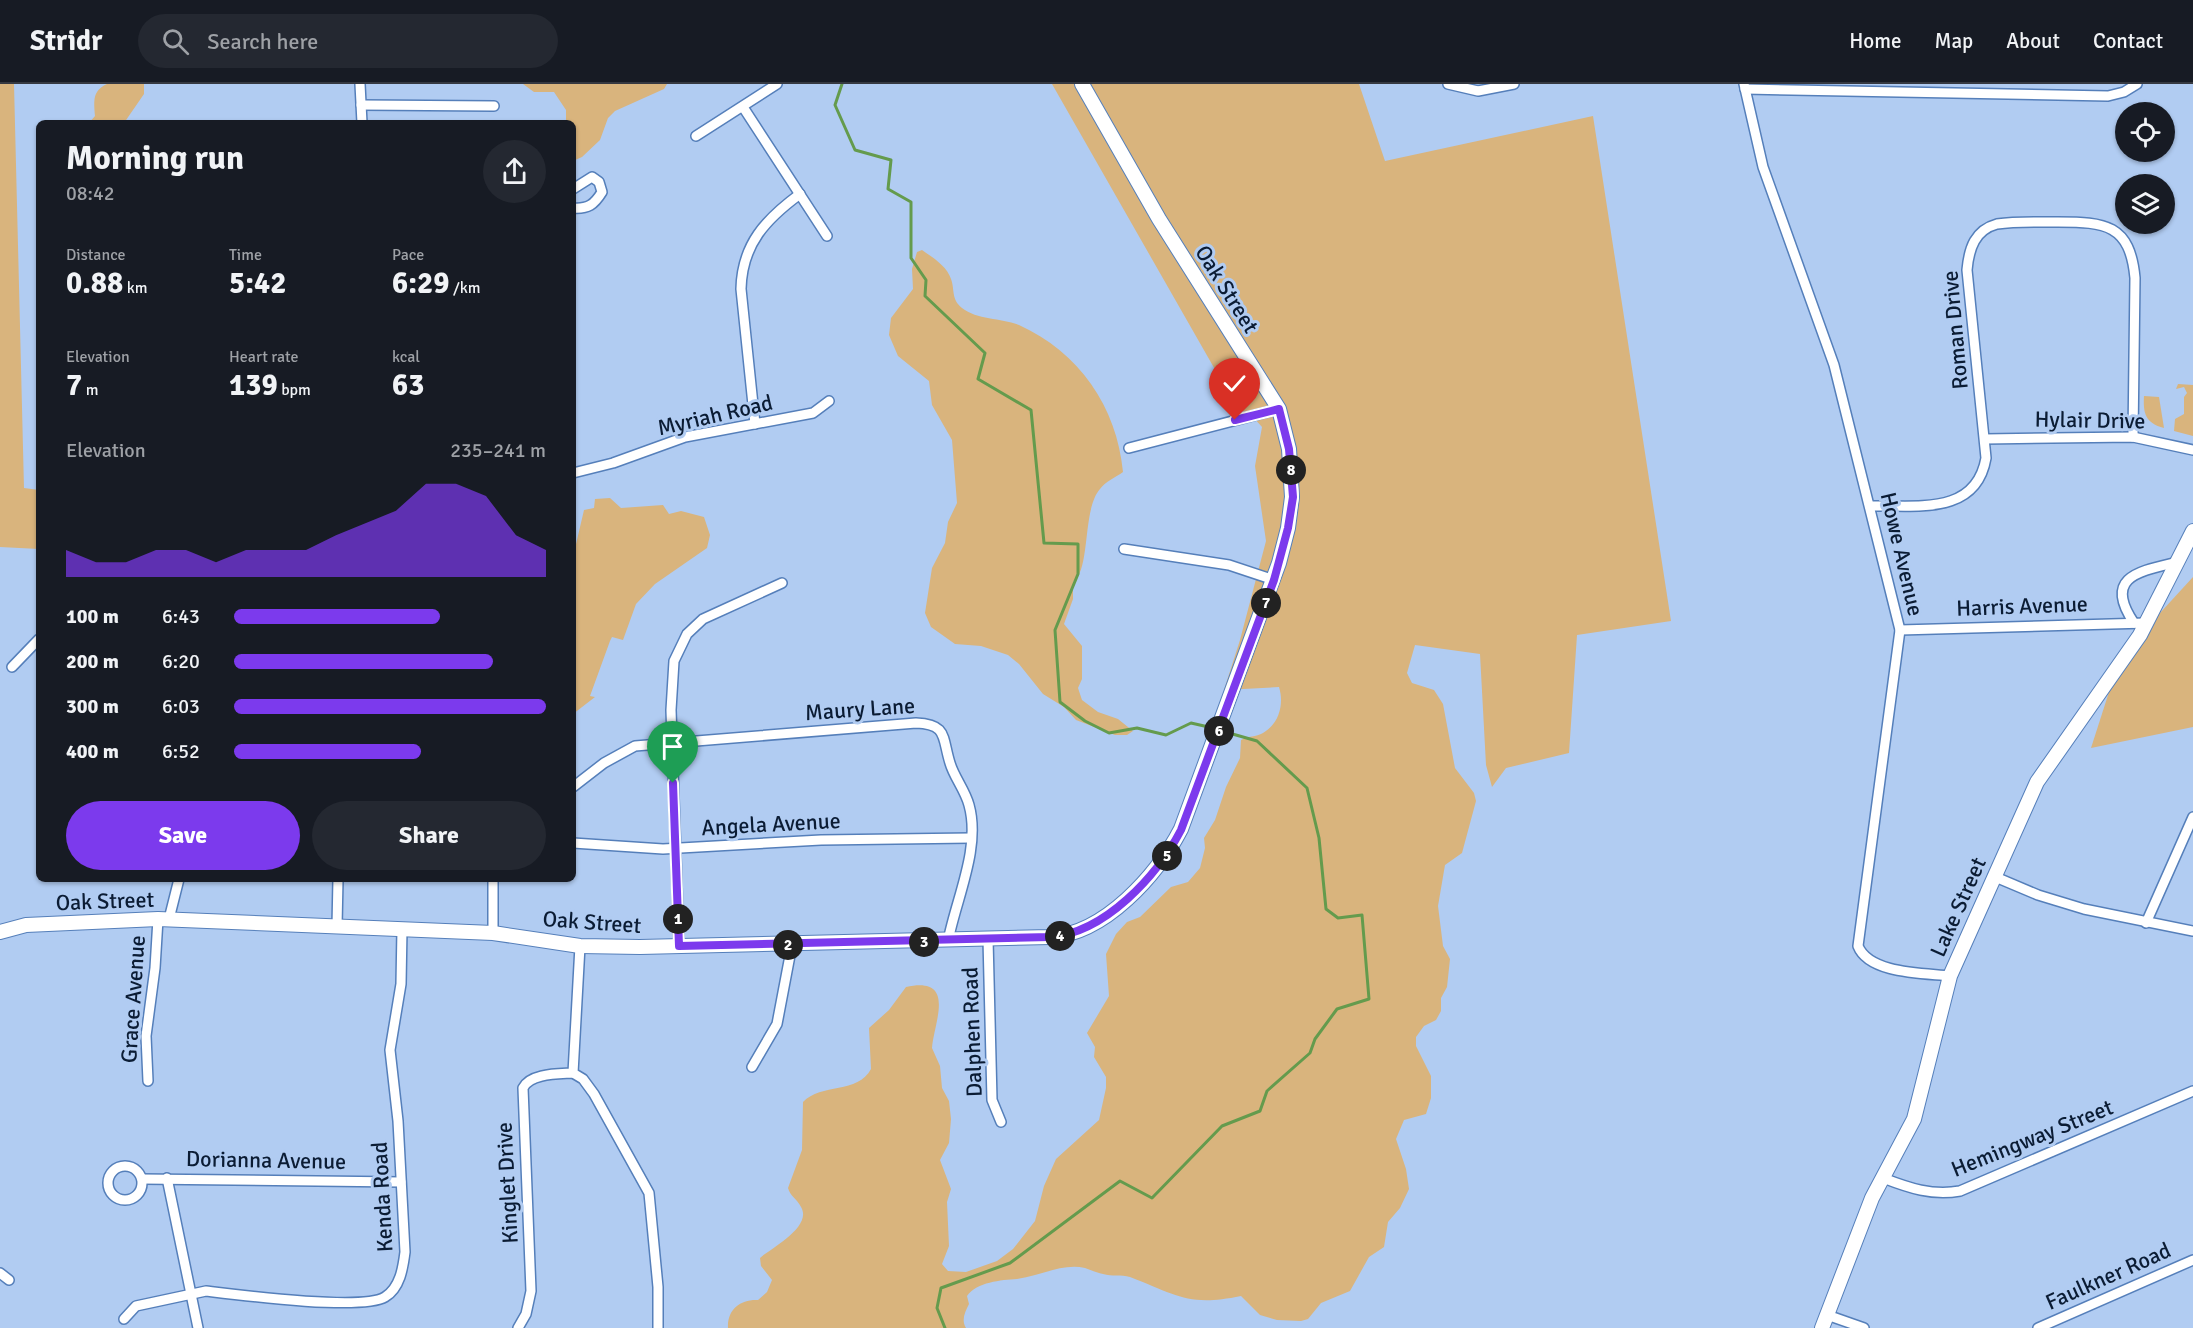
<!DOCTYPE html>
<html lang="en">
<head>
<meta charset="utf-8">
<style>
  :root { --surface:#171b24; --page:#242831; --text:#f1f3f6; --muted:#9ea1a6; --line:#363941; --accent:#7c3aed }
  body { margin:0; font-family:Signika,sans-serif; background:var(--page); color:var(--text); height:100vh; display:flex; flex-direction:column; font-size:22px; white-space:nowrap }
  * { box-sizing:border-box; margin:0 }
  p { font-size:20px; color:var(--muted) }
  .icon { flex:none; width:33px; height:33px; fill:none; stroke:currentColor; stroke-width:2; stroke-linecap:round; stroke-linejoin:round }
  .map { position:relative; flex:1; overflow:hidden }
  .details { position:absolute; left:36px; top:36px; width:540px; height:762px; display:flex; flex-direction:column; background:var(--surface); border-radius:9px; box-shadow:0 2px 4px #0004 }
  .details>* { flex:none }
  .fabs { position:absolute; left:2115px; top:18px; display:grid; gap:12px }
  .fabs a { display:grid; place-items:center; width:60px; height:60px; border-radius:50%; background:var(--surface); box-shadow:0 2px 4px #0004; font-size:30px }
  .pin { position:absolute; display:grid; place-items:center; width:51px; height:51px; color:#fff; margin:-62px -26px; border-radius:50% 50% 50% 0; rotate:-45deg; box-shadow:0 0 6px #0007 }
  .pin .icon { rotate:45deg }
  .km { position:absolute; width:30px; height:30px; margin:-15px; border-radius:50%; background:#222; color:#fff; font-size:16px; line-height:30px; text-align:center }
  .round { display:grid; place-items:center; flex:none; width:63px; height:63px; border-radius:32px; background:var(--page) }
  .headline { display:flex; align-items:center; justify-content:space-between; height:102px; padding:0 30px }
  h1 { font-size:33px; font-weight:700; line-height:45px }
  .stats { display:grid; grid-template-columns:repeat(3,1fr); gap:9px; height:102px; padding:6px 30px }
  .stats div { display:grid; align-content:center }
  .stats b { font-size:30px; font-weight:700 }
  .stats small { font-size:16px; font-weight:400 }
  .stats p { font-size:16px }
  .chart { height:168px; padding:12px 30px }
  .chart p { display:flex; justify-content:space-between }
  .chart svg { width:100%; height:108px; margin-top:6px; fill:var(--accent); opacity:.7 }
  .action { display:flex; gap:12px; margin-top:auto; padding:12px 30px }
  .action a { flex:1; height:69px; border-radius:36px; background:var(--accent); color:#fff; font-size:24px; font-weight:700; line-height:69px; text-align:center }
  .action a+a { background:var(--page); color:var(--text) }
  ul { padding:0 30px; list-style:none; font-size:20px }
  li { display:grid; grid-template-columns:96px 72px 1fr; align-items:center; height:45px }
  li i { height:15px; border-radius:8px; background:var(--accent) }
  header { display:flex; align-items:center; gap:36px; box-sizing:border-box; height:84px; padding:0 30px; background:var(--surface); border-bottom:2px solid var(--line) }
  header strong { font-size:28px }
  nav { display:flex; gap:33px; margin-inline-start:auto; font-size:21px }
  .search { width:420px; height:54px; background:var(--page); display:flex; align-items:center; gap:15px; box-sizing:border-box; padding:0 21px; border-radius:33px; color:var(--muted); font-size:22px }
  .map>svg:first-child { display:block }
</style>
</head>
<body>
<header>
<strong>Stridr</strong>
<div class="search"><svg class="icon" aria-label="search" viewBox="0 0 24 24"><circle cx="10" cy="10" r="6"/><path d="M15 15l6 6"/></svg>Search here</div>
<nav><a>Home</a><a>Map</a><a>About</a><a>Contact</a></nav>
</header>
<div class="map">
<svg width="2193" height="1244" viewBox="0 0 2193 1244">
  <rect width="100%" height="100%" fill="#b1ccf2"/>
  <!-- green -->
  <g fill="#d9b47d">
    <polygon points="0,0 14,0 24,404 39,406 39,465 0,463"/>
    <path d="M 107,0 L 144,0 L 144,10 L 124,39 L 89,39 L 95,32 C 94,17 92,7 107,0 Z"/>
    <polygon points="523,0 667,0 664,5 615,27 608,34 600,56 582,73 573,77 573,39 566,39 566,26 554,8 534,8"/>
    <path d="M 1052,0 L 1359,0 L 1385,77 L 1593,32 L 1671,537 L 1577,551 L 1569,669 L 1506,684 L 1492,703 L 1486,681 L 1480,570 L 1415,561 L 1407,589 L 1412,599 L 1434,606 L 1443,620 L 1455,684 L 1474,709 L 1476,717 L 1462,769 L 1445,781 L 1438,822 L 1443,862 L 1450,875 L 1447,903 L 1441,914 L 1441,927 L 1436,936 L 1424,942 L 1416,953 L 1416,962 L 1431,992 L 1431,1014 L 1426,1030 L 1404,1036 L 1396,1055 L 1406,1085 L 1409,1105 L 1400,1124 L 1388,1138 L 1384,1163 L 1369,1173 L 1350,1207 L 1321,1219 L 1308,1235 L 1301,1237 L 1277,1236 L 1260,1231 L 1241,1212 C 1188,1223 1177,1211 1130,1193 C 1121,1190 1112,1193 1103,1190 C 1097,1189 1091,1186 1085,1184 C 1062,1179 1040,1192 1017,1195 C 1001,1196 977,1198 967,1212 L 969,1220 C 965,1228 961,1236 966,1244 L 728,1244 C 727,1225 741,1215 758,1216 L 767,1208 L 772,1196 L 761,1182 L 760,1174 C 770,1165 813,1143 801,1123 C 797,1115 790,1112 788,1104 L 802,1066 L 803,1018 C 821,999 858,1010 871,985 L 869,944 L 889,926 L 906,903 C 957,892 934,938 932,964 L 940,982 L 942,1004 L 949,1017 L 951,1035 L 949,1059 L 940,1076 L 951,1105 L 947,1118 L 949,1162 L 942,1180 L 948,1187 L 966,1188 L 997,1177 L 1013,1165 L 1035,1137 L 1044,1102 L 1056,1075 L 1099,1036 L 1106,1004 L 1106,993 L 1094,973 L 1095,963 L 1087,949 L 1109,912 L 1106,870 L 1116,850 L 1127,838 L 1140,833 L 1171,803 L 1188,798 L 1200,784 L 1205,764 L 1204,754 L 1215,736 L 1226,703 L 1240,674 L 1241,656 C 1248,652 1256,653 1263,649 C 1280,639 1284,619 1279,603 L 1224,606 L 1240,556 L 1266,457 L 1255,382 L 1262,343 L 1253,333 L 1237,324 Z"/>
    <path d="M 922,166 C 932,173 947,182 951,195 C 955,206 951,215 962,224 C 977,236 1002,234 1019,241 C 1079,268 1117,323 1123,388 C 1116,393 1105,398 1100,405 C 1082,425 1091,486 1073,498 L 1073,515 L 1064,540 L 1082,562 L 1082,595 L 1078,604 L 1082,616 L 1098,628 L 1118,635 L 1133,647 L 1127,651 L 1115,651 L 1076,636 L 1064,623 L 1043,610 L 1019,580 L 1008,571 L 981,562 L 955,560 L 931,543 L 925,529 L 932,484 L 945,459 L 948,438 L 957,419 L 952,356 L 932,321 L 929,297 L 898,272 L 889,251 L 891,234 L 913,205 L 912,185 L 917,168 Z"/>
    <polygon points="2178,300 2193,301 2193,352 2174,347 2175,335 2184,330 2184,313 2187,309 2184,303 2176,305"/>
    <path d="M 2144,312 L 2159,313 L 2164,344 C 2145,339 2143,329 2144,312 Z"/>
    <polygon points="610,414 621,424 663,421 669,430 681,427 704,433 710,451 707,464 655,500 636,520 623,556 612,553 610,557 590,612 595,613 573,630 573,473 584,426 594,424 595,415"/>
    <polygon points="2193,493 2193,643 2091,664 2109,608 2160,529"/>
  </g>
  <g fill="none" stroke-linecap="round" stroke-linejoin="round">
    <!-- stream -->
    <g stroke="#649b4d" stroke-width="3">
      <polyline points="842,0 835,21 855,66 891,76 888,105 911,118 911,174 926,196 925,212 985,269 978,295 1031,326 1044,459 1078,460 1078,490 1055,546 1060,618 1085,637 1109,649 1137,644 1166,651 1191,639 1213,644"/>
      <polyline points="945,1244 937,1224 941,1204 1010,1179 1120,1097 1152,1114 1222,1042 1260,1027 1267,1007 1310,969 1315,955 1337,925 1369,915 1362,831 1338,834 1326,825 1319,754 1307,704 1257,657 1222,647"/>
    </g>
    <!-- street casing -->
    <g stroke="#557fba" stroke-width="12">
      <g id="street">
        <polyline points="360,0 362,39"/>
        <polyline points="1448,0 1478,7 1514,0"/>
        <path d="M 1744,0 L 1763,83 L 1834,281 L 1900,546 L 1858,862 C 1869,890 1924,889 1950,892"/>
        <polyline points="1745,5 2108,12 2124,8 2137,0"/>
        <polyline points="361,21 494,22"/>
        <polyline points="743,23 827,152"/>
        <polyline points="696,52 777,0"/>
        <path d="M 573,105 L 592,93 L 599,98 L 602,108 C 594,121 588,125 573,124"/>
        <path d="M 755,340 L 741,205 C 742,160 766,135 800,110"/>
        <polyline points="1985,355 2133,353 2193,366"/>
        <polyline points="1129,364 1279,325"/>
        <polyline points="573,389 613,379 685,353 813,329 829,317"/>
        <path d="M 1871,422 C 1916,421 1976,432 1986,374 L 1967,186 C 1969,164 1975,146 1997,140 C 2017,137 2038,138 2058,138 C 2105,138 2130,140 2135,194 L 2133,353"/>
        <polyline points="1124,465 1229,481 1274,496"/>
        <path d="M 2134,539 C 2102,492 2141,487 2178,478"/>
        <polyline points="1900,546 2146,539"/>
        <polyline points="12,583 39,555"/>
        <path d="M 573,703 L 604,679 L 635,662 L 916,639 C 948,640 942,654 950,679 C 954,693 965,706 969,721 C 981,764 956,815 948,857"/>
        <polyline points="573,759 663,765 821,756 971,754"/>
        <polyline points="1993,792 2038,811 2084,825 2193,847"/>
        <polyline points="493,795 493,849"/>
        <polyline points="169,835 179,795"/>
        <polyline points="2146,839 2193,733"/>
        <polyline points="337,842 338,795"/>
        <polyline points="988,855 992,1016 1001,1038"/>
        <polyline points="580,862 573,989 583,995 594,1010 649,1109 658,1203 658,1244"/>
        <polyline points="679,862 671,626 674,577 687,550 703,535 782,499"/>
        <polyline points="752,983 777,940 792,861"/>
        <polyline points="148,997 146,952 155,884 158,835"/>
        <circle cx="125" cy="1099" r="17"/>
        <polyline points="167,1094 198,1244"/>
        <path d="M 1883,1094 C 1909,1104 1932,1112 1960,1107 L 2193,1007"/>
        <polyline points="142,1095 401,1098"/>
        <polyline points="0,1189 9,1196"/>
        <polyline points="1827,1231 1864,1244"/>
        <path d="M 124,1235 L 136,1222 L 206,1207 C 239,1211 362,1227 385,1213 C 400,1204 403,1184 405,1168 L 398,1037 L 390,966 L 401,900 L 402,845"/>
        <path d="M 518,1244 L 526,1230 L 531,1207 L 523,1004 C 530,989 559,990 573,989"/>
        <polyline points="2038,1244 2193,1176"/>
      </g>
    </g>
    <!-- secondary casing -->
    <g stroke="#557fba" stroke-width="16">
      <g id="secondary">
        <path d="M 0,848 L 26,841 L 158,835 L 493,849 L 580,862 L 640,863 L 1050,853 C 1105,850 1157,791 1181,745 L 1279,479 L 1288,444 L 1292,413 L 1289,365 L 1279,325 L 1159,135 L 1082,0"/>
        <polyline points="1822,1244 1872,1114 1914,1035 1950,892 2037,698 2140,551 2193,447"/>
      </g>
    </g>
    <!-- street -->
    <use href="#street" stroke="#fff" stroke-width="9"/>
    <!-- secondary -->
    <use href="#secondary" stroke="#fff" stroke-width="14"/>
  </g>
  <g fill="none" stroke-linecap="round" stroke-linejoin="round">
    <!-- route casing -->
    <g stroke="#fff" stroke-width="12">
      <path id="route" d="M 673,699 L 679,862 L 1050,853 C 1105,849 1157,792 1181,746 L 1274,496 L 1288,444 L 1293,413 L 1289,365 L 1279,325 L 1235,336"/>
    </g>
    <!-- route -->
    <use href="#route" stroke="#7c3aed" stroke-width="8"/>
  </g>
  <g text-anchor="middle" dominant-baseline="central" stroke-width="6" stroke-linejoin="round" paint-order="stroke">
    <!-- street labels -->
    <g font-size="22" fill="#0b1c34" stroke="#b1ccf2">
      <text transform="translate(1227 205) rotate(58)">Oak Street</text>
      <text transform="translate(1955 246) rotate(-95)">Roman Drive</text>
      <text transform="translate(715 331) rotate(-13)">Myriah Road</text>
      <text transform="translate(2090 336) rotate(1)">Hylair Drive</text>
      <text transform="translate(1902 470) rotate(77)">Howe Avenue</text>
      <text transform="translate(2022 522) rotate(-2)">Harris Avenue</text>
      <text transform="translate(860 625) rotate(-4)">Maury Lane</text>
      <text transform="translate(771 740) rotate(-3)">Angela Avenue</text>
      <text transform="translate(105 817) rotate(-2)">Oak Street</text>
      <text transform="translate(1958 823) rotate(-66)">Lake Street</text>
      <text transform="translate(592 838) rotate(4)">Oak Street</text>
      <text transform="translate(133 915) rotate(-86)">Grace Avenue</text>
      <text transform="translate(972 948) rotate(-92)">Dalphen Road</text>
      <text transform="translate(2032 1054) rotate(-22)">Hemingway Street</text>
      <text transform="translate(266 1076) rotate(1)">Dorianna Avenue</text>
      <text transform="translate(507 1099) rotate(-93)">Kinglet Drive</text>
      <text transform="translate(382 1113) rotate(-93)">Kenda Road</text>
      <text transform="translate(2108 1192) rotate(-24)">Faulkner Road</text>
    </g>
  </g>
</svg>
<div class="fabs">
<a><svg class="icon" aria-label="locate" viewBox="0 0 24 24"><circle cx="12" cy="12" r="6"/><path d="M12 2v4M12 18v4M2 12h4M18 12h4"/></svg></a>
<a><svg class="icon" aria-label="layers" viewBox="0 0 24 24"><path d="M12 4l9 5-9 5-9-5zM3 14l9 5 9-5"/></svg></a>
</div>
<div class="pin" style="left:673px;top:699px;background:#1e9e55"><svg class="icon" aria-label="arrive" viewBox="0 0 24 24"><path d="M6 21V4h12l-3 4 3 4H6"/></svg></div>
<div class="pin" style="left:1235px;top:336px;background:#d93025"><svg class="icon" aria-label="check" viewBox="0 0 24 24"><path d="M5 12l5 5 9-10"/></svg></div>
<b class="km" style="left:678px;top:835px">1</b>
<b class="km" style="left:788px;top:861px">2</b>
<b class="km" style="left:924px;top:858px">3</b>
<b class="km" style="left:1060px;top:852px">4</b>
<b class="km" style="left:1167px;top:772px">5</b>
<b class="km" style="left:1219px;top:647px">6</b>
<b class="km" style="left:1266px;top:519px">7</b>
<b class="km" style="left:1291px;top:386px">8</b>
<section class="details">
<div class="headline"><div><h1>Morning run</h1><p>08:42</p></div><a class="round"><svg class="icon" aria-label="share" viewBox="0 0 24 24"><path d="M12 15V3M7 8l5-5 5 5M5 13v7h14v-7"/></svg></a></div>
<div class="stats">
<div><p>Distance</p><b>0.88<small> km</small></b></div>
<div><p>Time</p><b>5:42</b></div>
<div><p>Pace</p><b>6:29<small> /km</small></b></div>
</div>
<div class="stats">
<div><p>Elevation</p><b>7<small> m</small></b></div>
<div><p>Heart rate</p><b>139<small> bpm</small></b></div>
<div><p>kcal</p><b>63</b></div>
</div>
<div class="chart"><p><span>Elevation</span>235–241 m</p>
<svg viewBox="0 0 160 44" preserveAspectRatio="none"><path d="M0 44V33L10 38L20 38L30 33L40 33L50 38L60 33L70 33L80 33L90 27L100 22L110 17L120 6L130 6L140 11L150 27L160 33V44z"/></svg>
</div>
<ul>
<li><b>100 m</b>6:43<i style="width:66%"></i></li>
<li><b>200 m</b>6:20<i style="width:83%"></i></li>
<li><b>300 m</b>6:03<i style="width:100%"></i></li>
<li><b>400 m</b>6:52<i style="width:60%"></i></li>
</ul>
<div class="action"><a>Save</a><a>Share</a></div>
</section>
</div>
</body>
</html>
